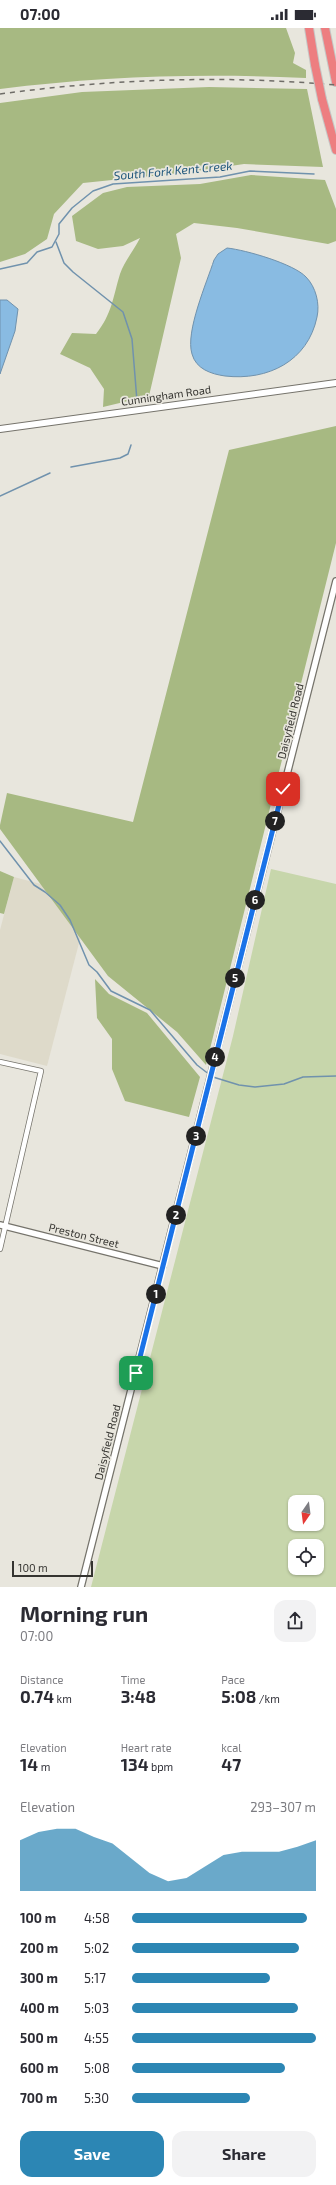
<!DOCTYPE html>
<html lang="en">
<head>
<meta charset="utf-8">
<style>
  :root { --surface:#fff; --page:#f2f2f3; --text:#2b2b33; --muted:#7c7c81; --accent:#2c86b4 }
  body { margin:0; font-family:"Exo 2",sans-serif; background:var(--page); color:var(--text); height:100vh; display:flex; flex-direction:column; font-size:15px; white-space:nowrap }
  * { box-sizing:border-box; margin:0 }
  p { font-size:13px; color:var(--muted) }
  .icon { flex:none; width:22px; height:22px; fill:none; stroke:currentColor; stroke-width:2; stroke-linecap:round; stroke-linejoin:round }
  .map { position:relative; height:1559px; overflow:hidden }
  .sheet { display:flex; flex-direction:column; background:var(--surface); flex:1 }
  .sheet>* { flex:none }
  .needle { width:26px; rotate:194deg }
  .tools { position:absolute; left:288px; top:1467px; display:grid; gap:8px }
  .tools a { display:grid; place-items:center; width:36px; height:36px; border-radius:8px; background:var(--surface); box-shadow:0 1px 3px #0004; font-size:20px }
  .scale { position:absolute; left:12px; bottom:10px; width:81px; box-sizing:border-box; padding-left:4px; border:2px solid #353430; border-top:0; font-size:11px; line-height:14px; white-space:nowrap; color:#353430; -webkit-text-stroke:3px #e8e6dd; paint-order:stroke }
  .pin { position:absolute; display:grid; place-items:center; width:34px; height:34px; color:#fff; margin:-17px; border-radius:8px; box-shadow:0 2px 6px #0006 }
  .km { position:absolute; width:20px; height:20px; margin:-10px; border-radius:50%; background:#222; color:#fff; font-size:11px; line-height:20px; text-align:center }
  .round { display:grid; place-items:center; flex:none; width:42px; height:42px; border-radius:12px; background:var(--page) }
  .head { display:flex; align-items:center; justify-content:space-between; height:68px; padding:0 20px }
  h1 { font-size:22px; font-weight:700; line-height:30px }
  .figures { display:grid; grid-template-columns:repeat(3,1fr); gap:6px; height:68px; padding:4px 20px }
  .figures div { display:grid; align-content:center }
  .figures b { font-size:17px; font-weight:700 }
  .figures small { font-size:11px; font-weight:400 }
  .figures p { font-size:11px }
  .chart { height:112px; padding:8px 20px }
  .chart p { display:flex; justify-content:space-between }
  .chart svg { width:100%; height:72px; margin-top:4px; fill:var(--accent); opacity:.7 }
  .primary-button { display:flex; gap:8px; margin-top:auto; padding:8px 20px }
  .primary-button a { flex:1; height:46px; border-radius:12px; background:var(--accent); color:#fff; font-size:16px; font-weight:700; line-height:46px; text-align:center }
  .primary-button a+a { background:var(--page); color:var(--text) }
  ul { padding:0 20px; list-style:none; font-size:13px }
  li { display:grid; grid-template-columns:64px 48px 1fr; align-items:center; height:30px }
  li i { height:10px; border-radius:5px; background:var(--accent) }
  .status { display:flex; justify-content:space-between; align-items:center; height:28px; padding:0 20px; background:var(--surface); direction:ltr }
  .status svg { height:11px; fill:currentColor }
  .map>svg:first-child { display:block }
</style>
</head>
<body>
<div class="status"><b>07:00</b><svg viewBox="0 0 49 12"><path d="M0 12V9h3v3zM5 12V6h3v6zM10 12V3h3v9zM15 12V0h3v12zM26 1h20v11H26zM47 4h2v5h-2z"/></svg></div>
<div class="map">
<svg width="336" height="1559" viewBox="0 0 336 1559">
  <rect width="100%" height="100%" fill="#e8e6dd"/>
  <!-- built -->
  <polygon fill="#dedaca" points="14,849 91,869 47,1038 0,1026 0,902"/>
  <!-- green -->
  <path fill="#c7d6ab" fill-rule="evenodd" d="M 271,841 L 336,856 L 336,1559 L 91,1559 L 233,1008 ZM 295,1474 L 317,1474 L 317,1496 L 295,1496 ZM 295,1518 L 317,1518 L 317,1540 L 295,1540 Z"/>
  <!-- forest -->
  <g fill="#a7b982">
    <path d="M 0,0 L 286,0 L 295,25 L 293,35 L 306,42 L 306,50 C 203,45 102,48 0,61 Z"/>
    <polygon points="209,59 307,61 323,139 244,136 190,144 83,155 54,186 47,211 25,226 0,234 0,75 82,64"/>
    <path d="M 251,147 L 325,152 L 336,181 L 336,213 L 328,216 L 237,200 L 194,195 L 176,206 L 181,230 L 149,368 L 103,379 L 104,361 L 90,340 L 60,326 L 72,305 L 96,306 C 112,286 113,269 120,246 C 124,234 134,222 140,210 L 123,218 L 98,221 L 76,213 L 72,188 L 103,165 L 127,159 L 200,156 Z"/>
    <polygon points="336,398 336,515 206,1037 177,1004 108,948 0,801 0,797 7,765 133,794 229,422"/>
    <polygon points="0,843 14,849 4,886 0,885"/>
    <polygon points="95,951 109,966 147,985 200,1049 189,1089 125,1073 112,1041 112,1011 97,990"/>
  </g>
  <!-- water -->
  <g fill="#89bbe2" stroke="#7092ad">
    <path d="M 227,220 C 246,222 294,236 306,249 C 316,259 320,276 317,289 C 308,333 268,353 225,348 C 211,346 196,341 192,326 C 185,304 207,254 214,232 L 218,226 Z"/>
    <polygon points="0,272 7,272 18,281 15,303 0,346"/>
  </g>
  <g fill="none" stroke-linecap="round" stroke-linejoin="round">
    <!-- stream -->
    <g stroke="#7092ad" stroke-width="1.5">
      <polyline points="56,214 64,235 73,244 123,284 132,311 137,373"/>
      <polyline points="0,241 27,235 37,224 52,219 59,206 59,196 72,180 93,163 113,156 220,149 250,143 314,146"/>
      <polyline points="71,439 120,430 128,426 131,417"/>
      <polyline points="0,468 50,445"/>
      <polyline points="0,813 34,857 45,864 60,877 70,892 89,937 97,944 111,963 150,982 197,1037 210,1047"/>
      <polyline points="213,1049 239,1057 255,1059 284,1056 303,1049 336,1048"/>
    </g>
    <!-- minor casing -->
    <g stroke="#75736b" stroke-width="6">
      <polyline id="minor" points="0,1034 41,1043 0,1221"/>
    </g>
    <!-- tertiary casing -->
    <g stroke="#75736b" stroke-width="8">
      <g id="tertiary">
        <polyline points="0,1197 163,1238"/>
        <polyline points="81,1559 336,553"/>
      </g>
    </g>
    <!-- secondary casing -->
    <g stroke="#75736b" stroke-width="8">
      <polyline id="secondary" points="0,401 336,355"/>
    </g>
    <!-- motorway casing -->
    <g stroke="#c6c6c5" stroke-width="10">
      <g id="motorway">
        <polyline points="309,0 315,37"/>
        <polyline points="325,0 336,54"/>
        <polyline points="322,71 336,122"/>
      </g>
    </g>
    <!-- minor -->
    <use href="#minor" stroke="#fff" stroke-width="4.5"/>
    <!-- tertiary -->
    <use href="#tertiary" stroke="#fff" stroke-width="5.5"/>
    <!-- secondary -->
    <use href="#secondary" stroke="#fff" stroke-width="6"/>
    <!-- motorway -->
    <use href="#motorway" stroke="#ed7e80" stroke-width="8"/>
    <!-- rail -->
    <path stroke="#6f6d68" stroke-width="1.5" stroke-dasharray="5 5" stroke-linecap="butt" d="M 0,66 C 112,51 223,47 336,57"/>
    <!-- motorway-bridge casing -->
    <g stroke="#c6c6c5" stroke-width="10" stroke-linecap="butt">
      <polyline id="motorway-bridge" points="315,37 322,71"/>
    </g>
    <!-- motorway-bridge -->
    <use href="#motorway-bridge" stroke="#ed7e80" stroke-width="8"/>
  </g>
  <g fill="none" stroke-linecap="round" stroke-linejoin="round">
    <!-- route casing -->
    <g stroke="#fff" stroke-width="8">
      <polyline id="route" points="136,1345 283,761"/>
    </g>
    <!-- route -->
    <use href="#route" stroke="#1a73e8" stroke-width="5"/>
  </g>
  <g text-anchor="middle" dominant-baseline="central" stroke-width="3.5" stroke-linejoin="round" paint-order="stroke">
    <!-- street labels -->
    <g font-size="11" fill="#353430" stroke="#e8e6dd">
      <text transform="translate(166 367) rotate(-8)">Cunningham Road</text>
      <text transform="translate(290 693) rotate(-76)">Daisyfield Road</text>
      <text transform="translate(84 1207) rotate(14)">Preston Street</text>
      <text transform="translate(107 1414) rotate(-76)">Daisyfield Road</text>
    </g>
    <!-- water labels -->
    <g font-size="12" font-style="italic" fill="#1d557b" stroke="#e8e6dd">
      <text transform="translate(173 142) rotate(-5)">South Fork Kent Creek</text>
    </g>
  </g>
</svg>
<div class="tools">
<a><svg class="needle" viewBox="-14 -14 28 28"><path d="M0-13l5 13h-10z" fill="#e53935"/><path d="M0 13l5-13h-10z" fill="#7c7c81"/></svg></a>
<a><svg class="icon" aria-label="locate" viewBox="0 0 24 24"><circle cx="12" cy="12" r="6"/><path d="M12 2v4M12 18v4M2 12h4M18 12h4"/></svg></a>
</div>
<div class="scale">100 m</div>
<div class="pin" style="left:136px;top:1345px;background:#1e9e55"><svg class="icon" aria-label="arrive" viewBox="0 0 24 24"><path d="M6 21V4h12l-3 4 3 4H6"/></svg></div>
<div class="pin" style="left:283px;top:761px;background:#d93025"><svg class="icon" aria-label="check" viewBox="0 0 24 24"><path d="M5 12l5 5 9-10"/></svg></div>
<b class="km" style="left:156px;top:1266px">1</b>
<b class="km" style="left:176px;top:1187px">2</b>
<b class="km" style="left:196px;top:1108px">3</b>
<b class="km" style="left:215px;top:1029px">4</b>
<b class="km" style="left:235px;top:950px">5</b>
<b class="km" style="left:255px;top:872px">6</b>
<b class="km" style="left:275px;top:793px">7</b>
</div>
<section class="sheet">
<div class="head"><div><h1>Morning run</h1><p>07:00</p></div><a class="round"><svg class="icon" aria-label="share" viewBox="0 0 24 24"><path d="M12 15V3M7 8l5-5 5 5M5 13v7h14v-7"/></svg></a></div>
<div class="figures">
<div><p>Distance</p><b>0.74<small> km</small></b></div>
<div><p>Time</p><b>3:48</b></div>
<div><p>Pace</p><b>5:08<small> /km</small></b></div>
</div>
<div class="figures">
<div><p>Elevation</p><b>14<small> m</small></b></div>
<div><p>Heart rate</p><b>134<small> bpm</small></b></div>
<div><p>kcal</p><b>47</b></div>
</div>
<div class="chart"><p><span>Elevation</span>293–307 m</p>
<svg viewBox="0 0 160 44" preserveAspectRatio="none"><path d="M0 44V13L10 8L20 6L30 6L40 11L50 15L60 24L70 33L80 38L90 36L100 29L110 22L120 20L130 20L140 20L150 17L160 13V44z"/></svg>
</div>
<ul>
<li><b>100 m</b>4:58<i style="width:95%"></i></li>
<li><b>200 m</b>5:02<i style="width:91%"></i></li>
<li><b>300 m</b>5:17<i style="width:75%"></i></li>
<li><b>400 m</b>5:03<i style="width:90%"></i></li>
<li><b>500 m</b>4:55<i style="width:100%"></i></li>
<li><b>600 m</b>5:08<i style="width:83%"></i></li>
<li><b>700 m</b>5:30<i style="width:64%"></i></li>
</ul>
<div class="primary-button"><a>Save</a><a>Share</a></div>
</section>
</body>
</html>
